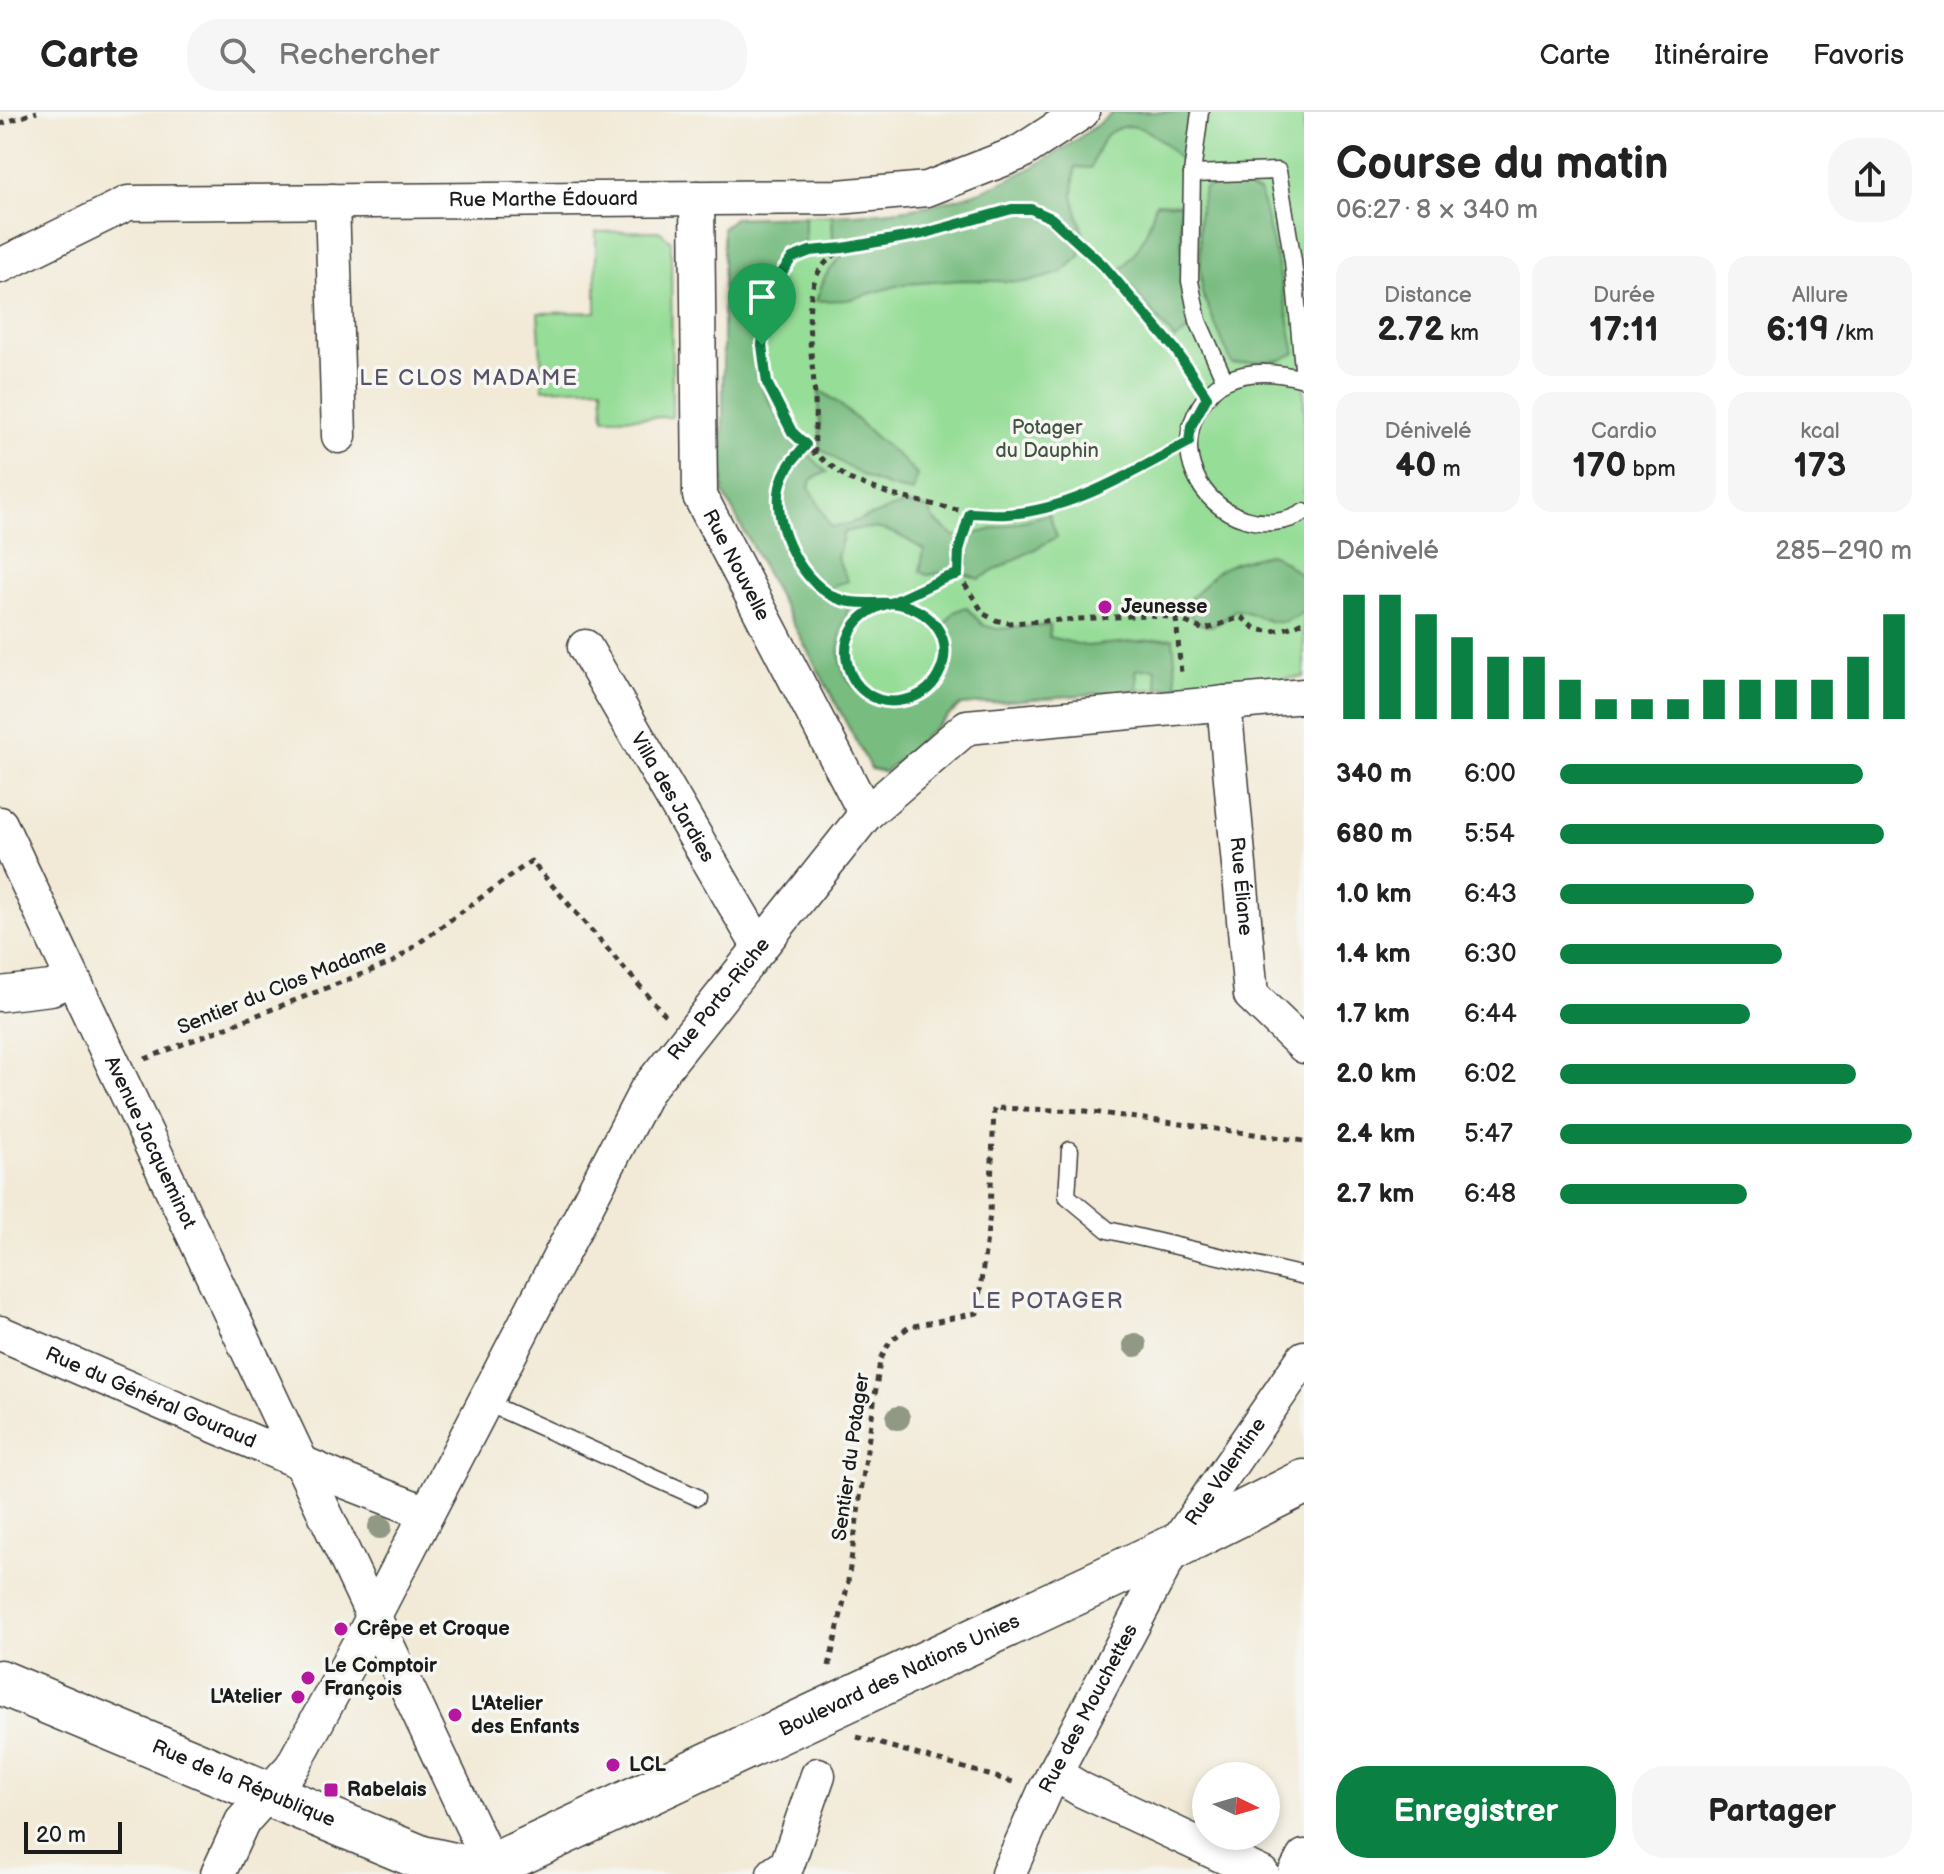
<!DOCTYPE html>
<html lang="fr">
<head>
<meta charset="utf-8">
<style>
  :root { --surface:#fff; --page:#f6f6f6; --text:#222; --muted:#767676; --line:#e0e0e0; --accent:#0b8043 }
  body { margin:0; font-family:"Balsamiq Sans",sans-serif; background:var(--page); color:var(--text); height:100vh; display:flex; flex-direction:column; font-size:30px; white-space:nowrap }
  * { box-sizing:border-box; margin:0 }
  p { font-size:26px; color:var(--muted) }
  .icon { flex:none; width:44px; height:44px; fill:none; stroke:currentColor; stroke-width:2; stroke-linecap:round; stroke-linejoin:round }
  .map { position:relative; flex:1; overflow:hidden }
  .drawer { display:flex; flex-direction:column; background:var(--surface); width:640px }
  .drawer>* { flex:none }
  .needle { width:52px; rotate:95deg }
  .buttons { position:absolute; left:1192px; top:1650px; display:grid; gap:16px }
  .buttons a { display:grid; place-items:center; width:88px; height:88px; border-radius:50%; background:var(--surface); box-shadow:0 4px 12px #0003; font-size:40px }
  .scale { position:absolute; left:24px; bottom:20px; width:98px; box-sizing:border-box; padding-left:8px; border:4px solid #1c1c1c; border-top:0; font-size:22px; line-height:28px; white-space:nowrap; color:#1c1c1c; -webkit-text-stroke:6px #f6f6f2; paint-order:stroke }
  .pin { position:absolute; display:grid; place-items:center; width:68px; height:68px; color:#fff; margin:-82px -34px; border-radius:50% 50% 50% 0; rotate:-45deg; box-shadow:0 0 8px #0007 }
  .pin .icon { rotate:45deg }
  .round { display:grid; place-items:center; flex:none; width:84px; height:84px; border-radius:32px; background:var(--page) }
  .headline { display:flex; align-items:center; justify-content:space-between; height:136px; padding:0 32px }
  h1 { font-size:44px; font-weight:700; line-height:60px }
  .stats { display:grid; grid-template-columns:repeat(3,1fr); gap:12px; height:136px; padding:8px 32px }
  .stats div { display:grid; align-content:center; border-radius:20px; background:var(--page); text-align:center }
  .stats b { font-size:34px; font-weight:700 }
  .stats small { font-size:22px; font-weight:400 }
  .stats p { font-size:22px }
  .chart { height:224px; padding:16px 32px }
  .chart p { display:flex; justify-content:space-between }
  .chart svg { width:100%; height:144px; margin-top:8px; stroke:var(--accent); stroke-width:6 }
  .button { display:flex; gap:16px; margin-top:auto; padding:16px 32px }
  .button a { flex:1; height:92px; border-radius:32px; background:var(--accent); color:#fff; font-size:32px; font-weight:700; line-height:92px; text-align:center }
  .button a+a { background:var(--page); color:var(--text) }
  ul { padding:0 32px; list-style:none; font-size:26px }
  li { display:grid; grid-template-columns:128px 96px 1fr; align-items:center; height:60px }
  li i { height:20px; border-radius:10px; background:var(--accent) }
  header { display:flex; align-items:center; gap:48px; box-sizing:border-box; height:112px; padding:0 40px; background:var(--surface); border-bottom:2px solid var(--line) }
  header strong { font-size:38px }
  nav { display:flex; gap:44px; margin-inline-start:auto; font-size:28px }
  .search { width:560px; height:72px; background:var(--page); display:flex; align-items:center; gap:20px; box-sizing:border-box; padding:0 28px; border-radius:32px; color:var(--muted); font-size:30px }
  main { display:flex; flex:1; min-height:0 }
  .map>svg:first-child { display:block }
</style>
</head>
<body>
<header>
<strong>Carte</strong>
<div class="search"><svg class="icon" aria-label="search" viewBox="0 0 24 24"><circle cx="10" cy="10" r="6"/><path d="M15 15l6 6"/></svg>Rechercher</div>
<nav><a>Carte</a><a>Itinéraire</a><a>Favoris</a></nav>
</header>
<main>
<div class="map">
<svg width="1304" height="1762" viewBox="0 0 1304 1762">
  <rect width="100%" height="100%" fill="#f6f6f2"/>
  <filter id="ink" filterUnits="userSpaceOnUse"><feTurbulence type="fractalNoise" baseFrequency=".0125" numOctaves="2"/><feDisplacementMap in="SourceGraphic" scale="16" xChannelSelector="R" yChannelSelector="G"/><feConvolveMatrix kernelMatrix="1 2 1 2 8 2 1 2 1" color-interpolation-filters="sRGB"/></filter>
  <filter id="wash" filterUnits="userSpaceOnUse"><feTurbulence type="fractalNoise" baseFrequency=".006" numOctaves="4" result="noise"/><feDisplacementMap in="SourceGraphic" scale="32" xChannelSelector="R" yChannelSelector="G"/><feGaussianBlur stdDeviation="1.8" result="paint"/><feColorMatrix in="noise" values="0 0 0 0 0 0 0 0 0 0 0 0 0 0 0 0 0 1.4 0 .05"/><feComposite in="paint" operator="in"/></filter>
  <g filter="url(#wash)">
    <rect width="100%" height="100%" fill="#f2ead7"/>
    <!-- green -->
    <g fill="#96dd97" stroke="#597c5a" stroke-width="2">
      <path d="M 1114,0 L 1304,0 L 1304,565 L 961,593 L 885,660 L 871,657 L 723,380 L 723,116 L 734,106 C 824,103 915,107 1001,73 C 1042,56 1079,27 1114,0 Z"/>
      <polygon points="659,119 671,129 672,305 604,306 602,275 543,277 538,201 596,200 596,120"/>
    </g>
    <!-- forest -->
    <g fill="#78bc80" stroke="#4a6c4e" stroke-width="2">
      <path d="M 1114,0 L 1190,0 L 1181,49 C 1163,29 1137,0 1108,22 C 1100,29 1095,46 1091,56 L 1075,55 L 1073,84 L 1083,121 L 1080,144 L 1061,161 L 1028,170 L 963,168 L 904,172 L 847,188 L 816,189 L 825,164 L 844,141 L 842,131 L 833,130 L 832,103 C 953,100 1019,74 1114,0 Z"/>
      <polygon points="1221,68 1260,80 1277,149 1295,241 1281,248 1232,252 1202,181 1199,105 1204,77"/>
      <path d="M 1156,91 L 1180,92 L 1183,167 L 1195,213 L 1175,228 L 1119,160 C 1141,136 1147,122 1156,91 Z"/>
      <path d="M 805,104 L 805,129 C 798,133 790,137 785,143 C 759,172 747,242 764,278 C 779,311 800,336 827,360 L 812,367 L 809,375 L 831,415 L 845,413 L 904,392 L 930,397 L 933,407 L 954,424 L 971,423 L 1049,402 L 1057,425 L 979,467 C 961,459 947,459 927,463 L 920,459 L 924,438 C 896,420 878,410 844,420 L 837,446 L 848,469 L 834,473 L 824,486 L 849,495 C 846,505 841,515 840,525 C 831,596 920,618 948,555 C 951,547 954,540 952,531 C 951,525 947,519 944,513 L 954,500 L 966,495 L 983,513 L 997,517 L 1050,513 L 1049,525 L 1086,534 L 1173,526 L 1177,575 L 1158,576 L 1155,556 L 1136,558 L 1138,578 L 960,593 L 885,660 L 871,657 L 723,380 L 723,116 L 734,106 Z"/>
      <path d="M 819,278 C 839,289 852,304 869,319 C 887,336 900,343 917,363 L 913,380 C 873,373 852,359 820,336 Z"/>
      <path d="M 1269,442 C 1285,446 1290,458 1304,464 L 1304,499 C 1270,524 1264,500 1235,498 C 1230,502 1225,508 1219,511 C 1203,520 1186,505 1186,489 C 1197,482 1201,476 1209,467 C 1224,450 1249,447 1269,442 Z"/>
    </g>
  </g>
  <g filter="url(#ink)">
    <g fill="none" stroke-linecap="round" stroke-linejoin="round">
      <!-- service casing -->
      <g stroke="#3c3b38" stroke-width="19">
        <g id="service">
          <polyline points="1200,0 1192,62 1190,169 1198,209 1225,269"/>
          <polyline points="1192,62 1278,59 1293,149 1304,267"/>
          <path d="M 1304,267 C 1278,260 1251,257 1226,269 C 1216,273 1206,285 1200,294 C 1173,338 1198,393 1245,407 C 1264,413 1287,411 1304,400"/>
          <polyline points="1070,1038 1067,1084 1108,1118 1304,1164"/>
          <polyline points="485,1290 697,1385"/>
        </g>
      </g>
      <!-- minor casing -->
      <g stroke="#3c3b38" stroke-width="37">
        <g id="minor">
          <path id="s1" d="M 697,86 L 700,384 L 866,702"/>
          <polyline points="332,89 339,324"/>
          <path id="s2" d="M 0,154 L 128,91 L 838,85 L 927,77 L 1019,41 L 1082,0"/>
          <path id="s3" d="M 585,535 L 760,836"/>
          <path id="s4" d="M 1224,591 L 1251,883 L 1304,934"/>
          <path id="s5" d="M 0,712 L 495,1762"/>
          <polyline points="0,882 51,876 72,866"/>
          <path id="s6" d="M 0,1221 L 337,1366 L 427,1401"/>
          <polyline points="1054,1661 1082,1678 1262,1762"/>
          <path id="s7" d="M 218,1762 L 242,1710 L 292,1655 L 365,1521 L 646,979 L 866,702 L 967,615 L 1304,584"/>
          <polyline points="774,1762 787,1753 818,1663"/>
          <path id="s8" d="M 1008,1762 L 1045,1679 L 1174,1435 L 1304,1246"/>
          <polyline points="1295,1762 1304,1745"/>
        </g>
      </g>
      <!-- secondary casing -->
      <g stroke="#3c3b38" stroke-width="47">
        <g id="secondary">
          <path id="s9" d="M 0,1570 L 422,1746 L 463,1755 L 492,1754 L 1174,1435 L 1304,1370"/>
        </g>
      </g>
      <!-- path -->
      <g stroke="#3c3b38" stroke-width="5" stroke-dasharray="6 6" stroke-linecap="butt">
        <polyline points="0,12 37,0"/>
        <path d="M 806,333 C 794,346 784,357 780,374 C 771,413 803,476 842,488 C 867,495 896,484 920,497 C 960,520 946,581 902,589 C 854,597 826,533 863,502 C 872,495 881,494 891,491 C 914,483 934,468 958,462 L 959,438 L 970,401 C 982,401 995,403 1008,402 C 1065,398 1117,368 1167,342"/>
        <path d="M 815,342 C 807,335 798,328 792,320 C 764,281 754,229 771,183 C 776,171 782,153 793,145 C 805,136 827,137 842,136"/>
        <path d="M 970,401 L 892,383 L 849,367 L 815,342 C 814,324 816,306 815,288 C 814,252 801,194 818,161 C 836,129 879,130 910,125 C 944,119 996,93 1028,97 C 1070,103 1169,227 1192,264"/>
        <path d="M 958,462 L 984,502 L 995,508 L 1009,511 L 1149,503 L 1176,506 L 1204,518 L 1241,505 C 1246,508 1252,515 1257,517 C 1270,522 1293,516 1304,509"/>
        <polyline points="1176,506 1181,561 1185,560"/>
        <polyline points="145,947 393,850 531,749 665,903"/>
        <polyline points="829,1554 847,1476 880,1249 890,1229 909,1215 977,1201 990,1102 994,996 1086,999 1304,1029"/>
        <polyline points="857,1625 1013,1670"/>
      </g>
      <!-- service -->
      <use href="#service" stroke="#fff" stroke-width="16"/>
      <!-- minor -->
      <use href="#minor" stroke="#fff" stroke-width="34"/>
      <!-- secondary -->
      <use href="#secondary" stroke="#fff" stroke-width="44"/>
    </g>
    <!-- trees -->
    <g fill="#919984">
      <circle cx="1135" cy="1233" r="12"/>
      <circle cx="898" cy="1306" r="12"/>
      <circle cx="380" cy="1415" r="12"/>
    </g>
  </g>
  <g fill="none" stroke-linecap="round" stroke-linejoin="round" filter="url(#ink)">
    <!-- route casing -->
    <g stroke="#fff" stroke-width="16">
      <path id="route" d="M 762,233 L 767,271 L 792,320 L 806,333 C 794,346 784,357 780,375 C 772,414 802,475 842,488 C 857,493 875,490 891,491 C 816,509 845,602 904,588 C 918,585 931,577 938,564 C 958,526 929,494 891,491 L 945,466 L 958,462 L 959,438 L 970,401 C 982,401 994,403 1007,402 C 1073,398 1132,360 1189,330 L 1191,314 L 1207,285 L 1175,237 L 1103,153 L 1051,106 L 1031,97 L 1012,97 L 922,122 L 843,136 L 810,139 L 792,146 L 778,166 L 767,196 L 762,233"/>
    </g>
    <!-- route -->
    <use href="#route" stroke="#0b8043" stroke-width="10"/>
  </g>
  <!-- markers -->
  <g fill="#b5179e" stroke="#f6f6f2" stroke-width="3">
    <circle cx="1105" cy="495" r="8"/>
    <circle cx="341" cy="1517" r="8"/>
    <circle cx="308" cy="1566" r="8"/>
    <circle cx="298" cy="1585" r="8"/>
    <circle cx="455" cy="1603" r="8"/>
    <circle cx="613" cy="1653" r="8"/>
    <rect x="323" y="1670" width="16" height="16" rx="4"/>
  </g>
  <g text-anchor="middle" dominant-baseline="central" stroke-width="7" stroke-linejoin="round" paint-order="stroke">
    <!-- street labels -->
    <g font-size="20" fill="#1c1c1c" stroke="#f6f6f2">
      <text stroke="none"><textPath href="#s2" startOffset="558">Rue Marthe Édouard</textPath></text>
      <text stroke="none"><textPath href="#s1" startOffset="376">Rue Nouvelle</textPath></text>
      <text stroke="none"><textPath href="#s3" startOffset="174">Villa des Jardies</textPath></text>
      <text stroke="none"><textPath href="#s4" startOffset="184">Rue Éliane</textPath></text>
      <text transform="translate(282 875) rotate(-22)">Sentier du Clos Madame</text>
      <text stroke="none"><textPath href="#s7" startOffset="1012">Rue Porto-Riche</textPath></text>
      <text stroke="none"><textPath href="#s5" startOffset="352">Avenue Jacqueminot</textPath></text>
      <text stroke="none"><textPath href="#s6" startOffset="164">Rue du Général Gouraud</textPath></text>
      <text transform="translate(851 1345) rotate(-82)">Sentier du Potager</text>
      <text stroke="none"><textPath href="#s8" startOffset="458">Rue Valentine</textPath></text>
      <text stroke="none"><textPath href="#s9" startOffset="978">Boulevard des Nations Unies</textPath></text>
      <text stroke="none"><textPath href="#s8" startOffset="184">Rue des Mouchettes</textPath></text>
      <text stroke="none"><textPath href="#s9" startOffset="264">Rue de la République</textPath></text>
    </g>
    <!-- park labels -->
    <g font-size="20" fill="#415641" stroke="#f6f6f2">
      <text x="1047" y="316">Potager<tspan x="1047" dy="23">du Dauphin</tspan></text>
    </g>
    <!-- poi labels -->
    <g font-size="20" font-weight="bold" fill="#1c1c1c" stroke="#f6f6f2" text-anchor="start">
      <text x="1121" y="495">Jeunesse</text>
      <text x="357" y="1517">Crêpe et Croque</text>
      <text x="324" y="1554">Le Comptoir<tspan x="324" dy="23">François</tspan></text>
      <text x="282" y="1585" text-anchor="end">L'Atelier</text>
      <text x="471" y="1592">L'Atelier<tspan x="471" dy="23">des Enfants</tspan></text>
      <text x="629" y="1653">LCL</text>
      <text x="347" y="1678">Rabelais</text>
    </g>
    <!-- neighbourhood labels -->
    <g font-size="22" letter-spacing="2" fill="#5a5266" stroke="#f6f6f2">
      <text x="469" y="266">LE CLOS MADAME</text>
      <text x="1048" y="1189">LE POTAGER</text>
    </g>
  </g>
</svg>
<div class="buttons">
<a><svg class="needle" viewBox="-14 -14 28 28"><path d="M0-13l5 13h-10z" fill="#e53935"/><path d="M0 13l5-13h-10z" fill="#767676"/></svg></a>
</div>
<div class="scale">20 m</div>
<div class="pin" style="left:762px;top:233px;background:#1e9e55"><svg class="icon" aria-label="arrive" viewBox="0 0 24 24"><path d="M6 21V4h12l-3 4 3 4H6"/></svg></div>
</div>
<section class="drawer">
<div class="headline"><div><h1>Course du matin</h1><p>06:27 · 8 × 340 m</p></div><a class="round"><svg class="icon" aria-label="share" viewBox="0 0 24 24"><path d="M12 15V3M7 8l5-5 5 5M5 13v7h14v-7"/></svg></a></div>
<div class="stats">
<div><p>Distance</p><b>2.72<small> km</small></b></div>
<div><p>Durée</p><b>17:11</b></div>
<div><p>Allure</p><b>6:19<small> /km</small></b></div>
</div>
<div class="stats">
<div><p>Dénivelé</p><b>40<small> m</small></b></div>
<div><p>Cardio</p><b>170<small> bpm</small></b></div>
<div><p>kcal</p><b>173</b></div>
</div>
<div class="chart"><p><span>Dénivelé</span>285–290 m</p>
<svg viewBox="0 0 160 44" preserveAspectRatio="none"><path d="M5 44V6M15 44V6M25 44V12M35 44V19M45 44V25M55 44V25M65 44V32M75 44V38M85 44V38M95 44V38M105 44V32M115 44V32M125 44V32M135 44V32M145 44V25M155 44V12"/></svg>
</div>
<ul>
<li><b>340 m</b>6:00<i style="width:86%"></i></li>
<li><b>680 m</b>5:54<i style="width:92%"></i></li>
<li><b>1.0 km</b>6:43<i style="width:55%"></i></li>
<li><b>1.4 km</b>6:30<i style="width:63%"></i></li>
<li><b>1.7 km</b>6:44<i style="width:54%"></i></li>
<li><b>2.0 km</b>6:02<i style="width:84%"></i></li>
<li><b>2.4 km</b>5:47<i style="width:100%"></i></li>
<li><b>2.7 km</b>6:48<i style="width:53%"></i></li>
</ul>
<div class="button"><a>Enregistrer</a><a>Partager</a></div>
</section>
</main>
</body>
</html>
